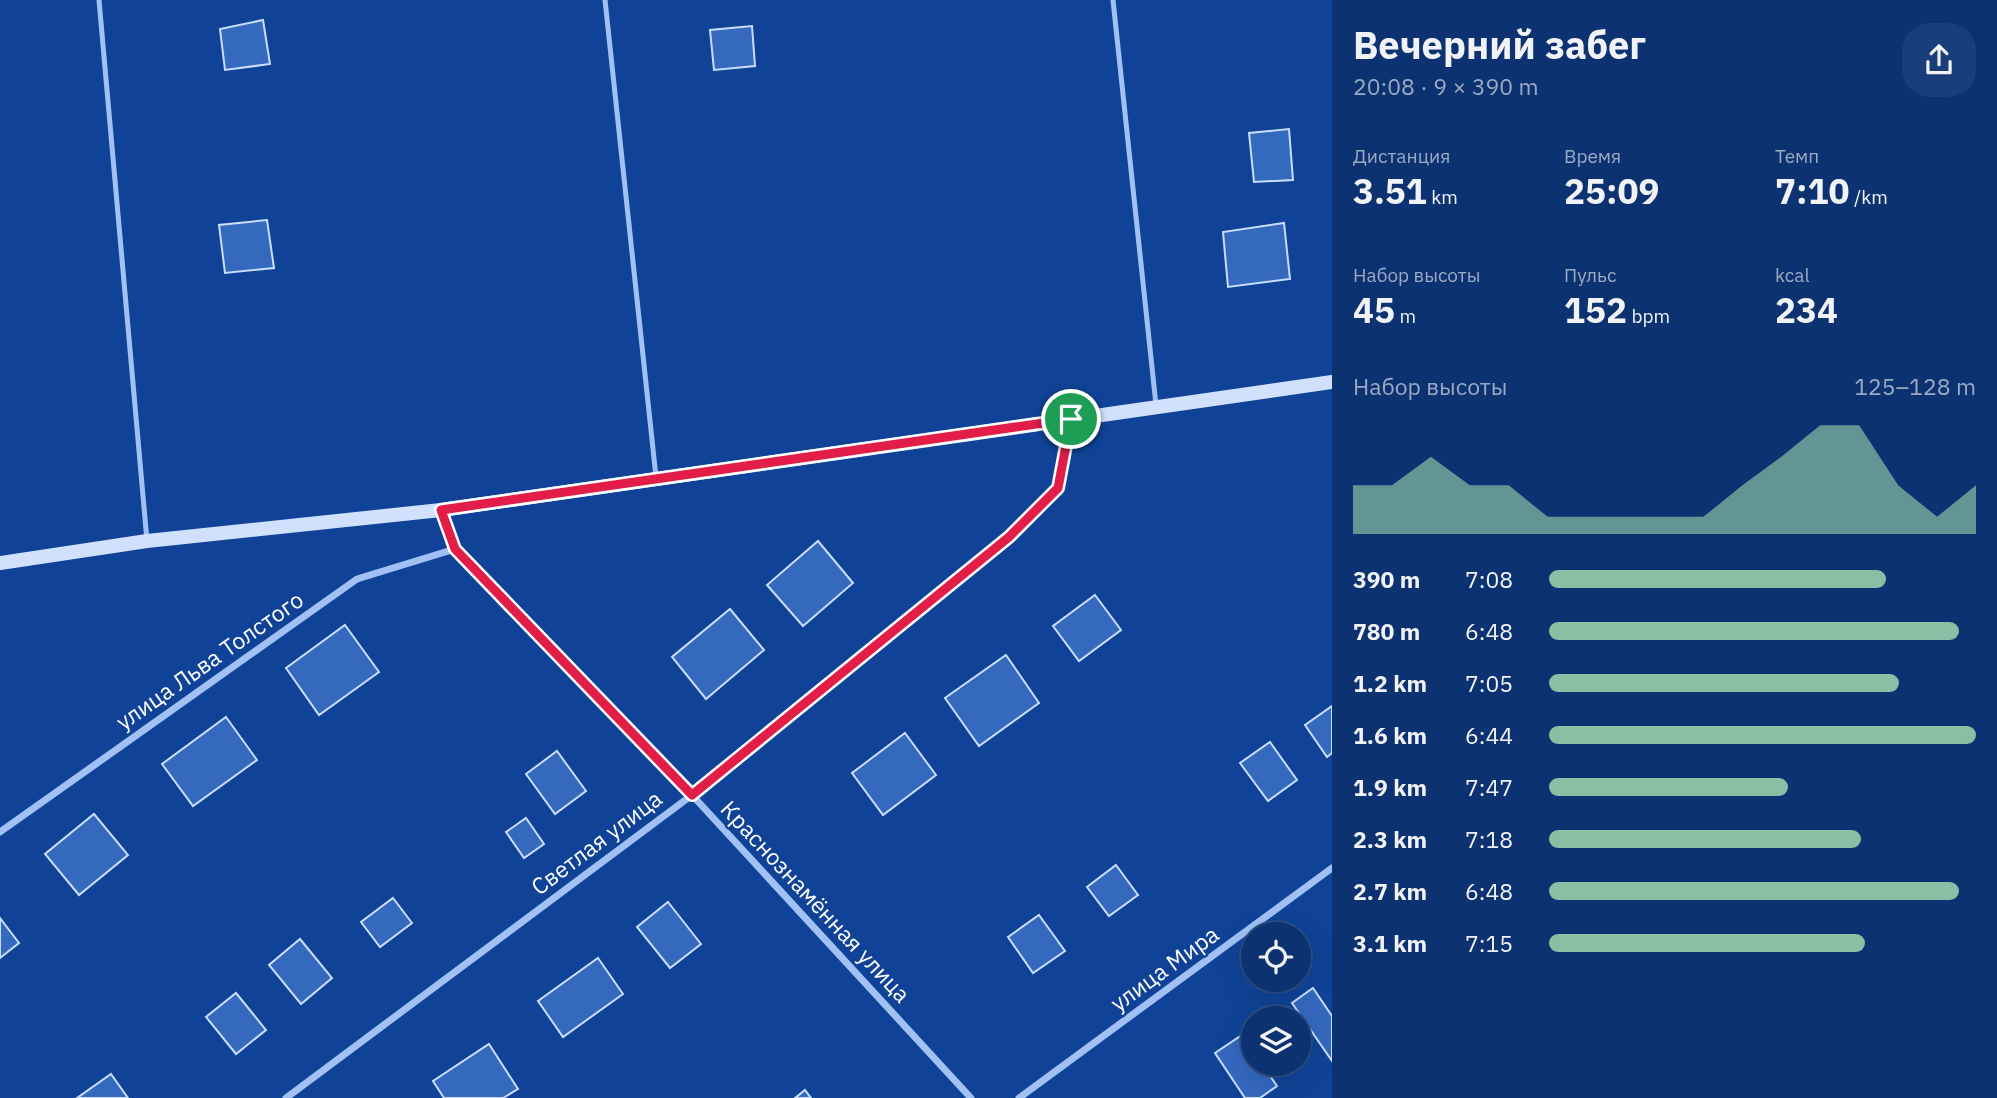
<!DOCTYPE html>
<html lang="ru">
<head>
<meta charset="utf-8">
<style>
  :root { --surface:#0c3271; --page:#1a3e79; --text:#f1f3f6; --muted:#9aaac3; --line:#2c4d84; --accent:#8abfa5 }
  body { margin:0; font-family:"IBM Plex Sans",sans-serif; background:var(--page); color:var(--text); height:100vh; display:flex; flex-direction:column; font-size:26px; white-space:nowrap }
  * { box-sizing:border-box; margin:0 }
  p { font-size:23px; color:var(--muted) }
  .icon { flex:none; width:38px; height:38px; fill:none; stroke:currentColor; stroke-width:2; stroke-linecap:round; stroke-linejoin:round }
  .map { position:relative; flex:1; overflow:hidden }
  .sheet { display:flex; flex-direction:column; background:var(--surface); width:665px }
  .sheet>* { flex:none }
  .tools { position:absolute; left:1241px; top:922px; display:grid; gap:14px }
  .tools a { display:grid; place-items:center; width:70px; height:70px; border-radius:50%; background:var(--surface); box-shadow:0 7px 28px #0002,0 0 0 2px var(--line); font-size:35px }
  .pin { position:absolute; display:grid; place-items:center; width:60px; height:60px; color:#fff; margin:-30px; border:4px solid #fff; border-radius:50%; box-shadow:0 2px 7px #0007 }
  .round { display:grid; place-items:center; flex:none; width:74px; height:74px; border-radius:28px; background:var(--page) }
  .headline { display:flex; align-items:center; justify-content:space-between; height:119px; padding:0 21px }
  h1 { font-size:38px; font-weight:800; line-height:52px }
  .stats { display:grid; grid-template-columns:repeat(3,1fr); gap:10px; height:119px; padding:7px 21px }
  .stats div { display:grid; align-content:center }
  .stats b { font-size:35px; font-weight:800 }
  .stats small { font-size:19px; font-weight:400 }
  .stats p { font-size:19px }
  .chart { height:196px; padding:14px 21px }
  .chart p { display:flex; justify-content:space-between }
  .chart svg { width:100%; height:126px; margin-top:7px; fill:var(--accent); opacity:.7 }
  ul { padding:0 21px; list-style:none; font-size:23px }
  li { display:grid; grid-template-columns:112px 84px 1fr; align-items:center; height:52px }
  li i { height:18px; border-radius:9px; background:var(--accent) }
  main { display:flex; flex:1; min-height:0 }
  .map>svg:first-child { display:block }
</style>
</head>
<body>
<main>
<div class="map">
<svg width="1332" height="1098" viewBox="0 0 1332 1098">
  <rect width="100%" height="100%" fill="#104397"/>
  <!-- building -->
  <g fill="#3469be" stroke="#c9defe" stroke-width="2">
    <polygon points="263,20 270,64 225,70 220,29"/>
    <polygon points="752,26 755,66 714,70 710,30"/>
    <polygon points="1289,129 1293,180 1254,182 1249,133"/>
    <polygon points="267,220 274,268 225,273 219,225"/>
    <polygon points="1284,223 1290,279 1228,287 1223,232"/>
    <polygon points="818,541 853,583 803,626 767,585"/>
    <polygon points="1095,595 1121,630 1079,661 1053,626"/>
    <polygon points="730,609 764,650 706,699 672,657"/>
    <polygon points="345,625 379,672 319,715 286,668"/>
    <polygon points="1006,655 1039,703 979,746 945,698"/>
    <polygon points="1332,706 1332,753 1327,757 1305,725"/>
    <polygon points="226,717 257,760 193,806 162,764"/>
    <polygon points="905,733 936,775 883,815 852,773"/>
    <polygon points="1270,742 1297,780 1268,801 1240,763"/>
    <polygon points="557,751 586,791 555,814 526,774"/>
    <polygon points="94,814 128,855 79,895 45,854"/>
    <polygon points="526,818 544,844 524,858 506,832"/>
    <polygon points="1116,865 1138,895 1109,916 1087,887"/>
    <polygon points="393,898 412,923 380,947 361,922"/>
    <polygon points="668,902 701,944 670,968 637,927"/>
    <polygon points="1039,915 1065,951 1033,973 1008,937"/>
    <polygon points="0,918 19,943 0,958"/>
    <polygon points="300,939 332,978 301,1004 269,965"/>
    <polygon points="598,958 623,994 563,1037 538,1001"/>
    <polygon points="1313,988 1332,1016 1332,1061 1292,1003"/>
    <polygon points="236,993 266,1030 236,1054 206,1017"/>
    <polygon points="1242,1035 1253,1051 1253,1064 1262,1064 1277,1086 1260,1098 1245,1098 1215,1053"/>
    <polygon points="489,1044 518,1089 503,1098 444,1098 433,1081"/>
    <polygon points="111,1074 128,1098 77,1098"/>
    <polygon points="805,1090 811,1098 795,1098"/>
  </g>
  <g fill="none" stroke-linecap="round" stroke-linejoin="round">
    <!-- lane -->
    <g stroke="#a1c1f4" stroke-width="5">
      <polyline points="99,0 147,541"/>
      <polyline points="605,0 656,477"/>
      <polyline points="1113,0 1156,405"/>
    </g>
    <!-- street -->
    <g stroke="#a1c1f4" stroke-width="7">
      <polyline points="441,510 455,549 692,795 971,1098"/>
      <polyline points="0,832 357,579 455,549"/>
      <polyline points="286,1098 692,795 1009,537 1058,488 1071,419"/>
      <polyline points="1019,1098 1332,868"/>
    </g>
    <!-- secondary -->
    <polyline stroke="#d1e1fd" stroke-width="14" points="0,563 147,541 441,510 1332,382"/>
  </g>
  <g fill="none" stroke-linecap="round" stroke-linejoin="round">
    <!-- route casing -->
    <g stroke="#fff" stroke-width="14">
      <polygon id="route" points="1071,419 1058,488 1009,537 692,795 455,549 441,510"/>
    </g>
    <!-- route -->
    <use href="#route" stroke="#e11d48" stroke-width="9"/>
  </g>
  <g text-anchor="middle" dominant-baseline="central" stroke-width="5" stroke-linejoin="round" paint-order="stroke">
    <!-- street labels -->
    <g font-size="23" fill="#fff" stroke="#104397">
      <text transform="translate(209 660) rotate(-35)">улица Льва Толстого</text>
      <text transform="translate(596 842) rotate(-37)">Светлая улица</text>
      <text transform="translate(816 901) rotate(47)">Краснознамённая улица</text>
      <text transform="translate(1164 968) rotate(-36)">улица Мира</text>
    </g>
  </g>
</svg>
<div class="tools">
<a><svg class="icon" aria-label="locate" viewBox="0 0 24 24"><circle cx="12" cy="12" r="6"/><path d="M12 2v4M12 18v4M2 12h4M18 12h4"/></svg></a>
<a><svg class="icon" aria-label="layers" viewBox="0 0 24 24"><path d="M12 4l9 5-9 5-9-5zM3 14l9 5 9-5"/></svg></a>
</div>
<div class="pin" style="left:1071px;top:419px;background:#1e9e55"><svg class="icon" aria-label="arrive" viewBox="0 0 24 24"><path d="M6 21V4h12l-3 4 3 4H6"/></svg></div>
</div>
<section class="sheet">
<div class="headline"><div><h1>Вечерний забег</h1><p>20:08 · 9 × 390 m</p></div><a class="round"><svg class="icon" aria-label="share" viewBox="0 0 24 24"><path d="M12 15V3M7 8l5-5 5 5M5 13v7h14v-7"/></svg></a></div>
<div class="stats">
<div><p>Дистанция</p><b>3.51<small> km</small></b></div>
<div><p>Время</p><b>25:09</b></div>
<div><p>Темп</p><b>7:10<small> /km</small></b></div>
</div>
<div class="stats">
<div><p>Набор высоты</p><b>45<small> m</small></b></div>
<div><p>Пульс</p><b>152<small> bpm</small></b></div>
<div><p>kcal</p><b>234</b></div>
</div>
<div class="chart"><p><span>Набор высоты</span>125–128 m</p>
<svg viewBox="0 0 160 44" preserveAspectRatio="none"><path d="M0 44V27L10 27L20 17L30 27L40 27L50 38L60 38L70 38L80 38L90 38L100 27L110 17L120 6L130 6L140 27L150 38L160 27V44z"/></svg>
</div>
<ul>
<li><b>390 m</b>7:08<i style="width:79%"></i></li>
<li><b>780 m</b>6:48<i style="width:96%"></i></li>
<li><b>1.2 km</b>7:05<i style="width:82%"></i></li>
<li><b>1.6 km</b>6:44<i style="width:100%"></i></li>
<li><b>1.9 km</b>7:47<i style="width:56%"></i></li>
<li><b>2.3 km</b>7:18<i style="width:73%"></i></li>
<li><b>2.7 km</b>6:48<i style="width:96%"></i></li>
<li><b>3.1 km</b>7:15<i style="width:74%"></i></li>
</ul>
</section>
</main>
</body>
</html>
